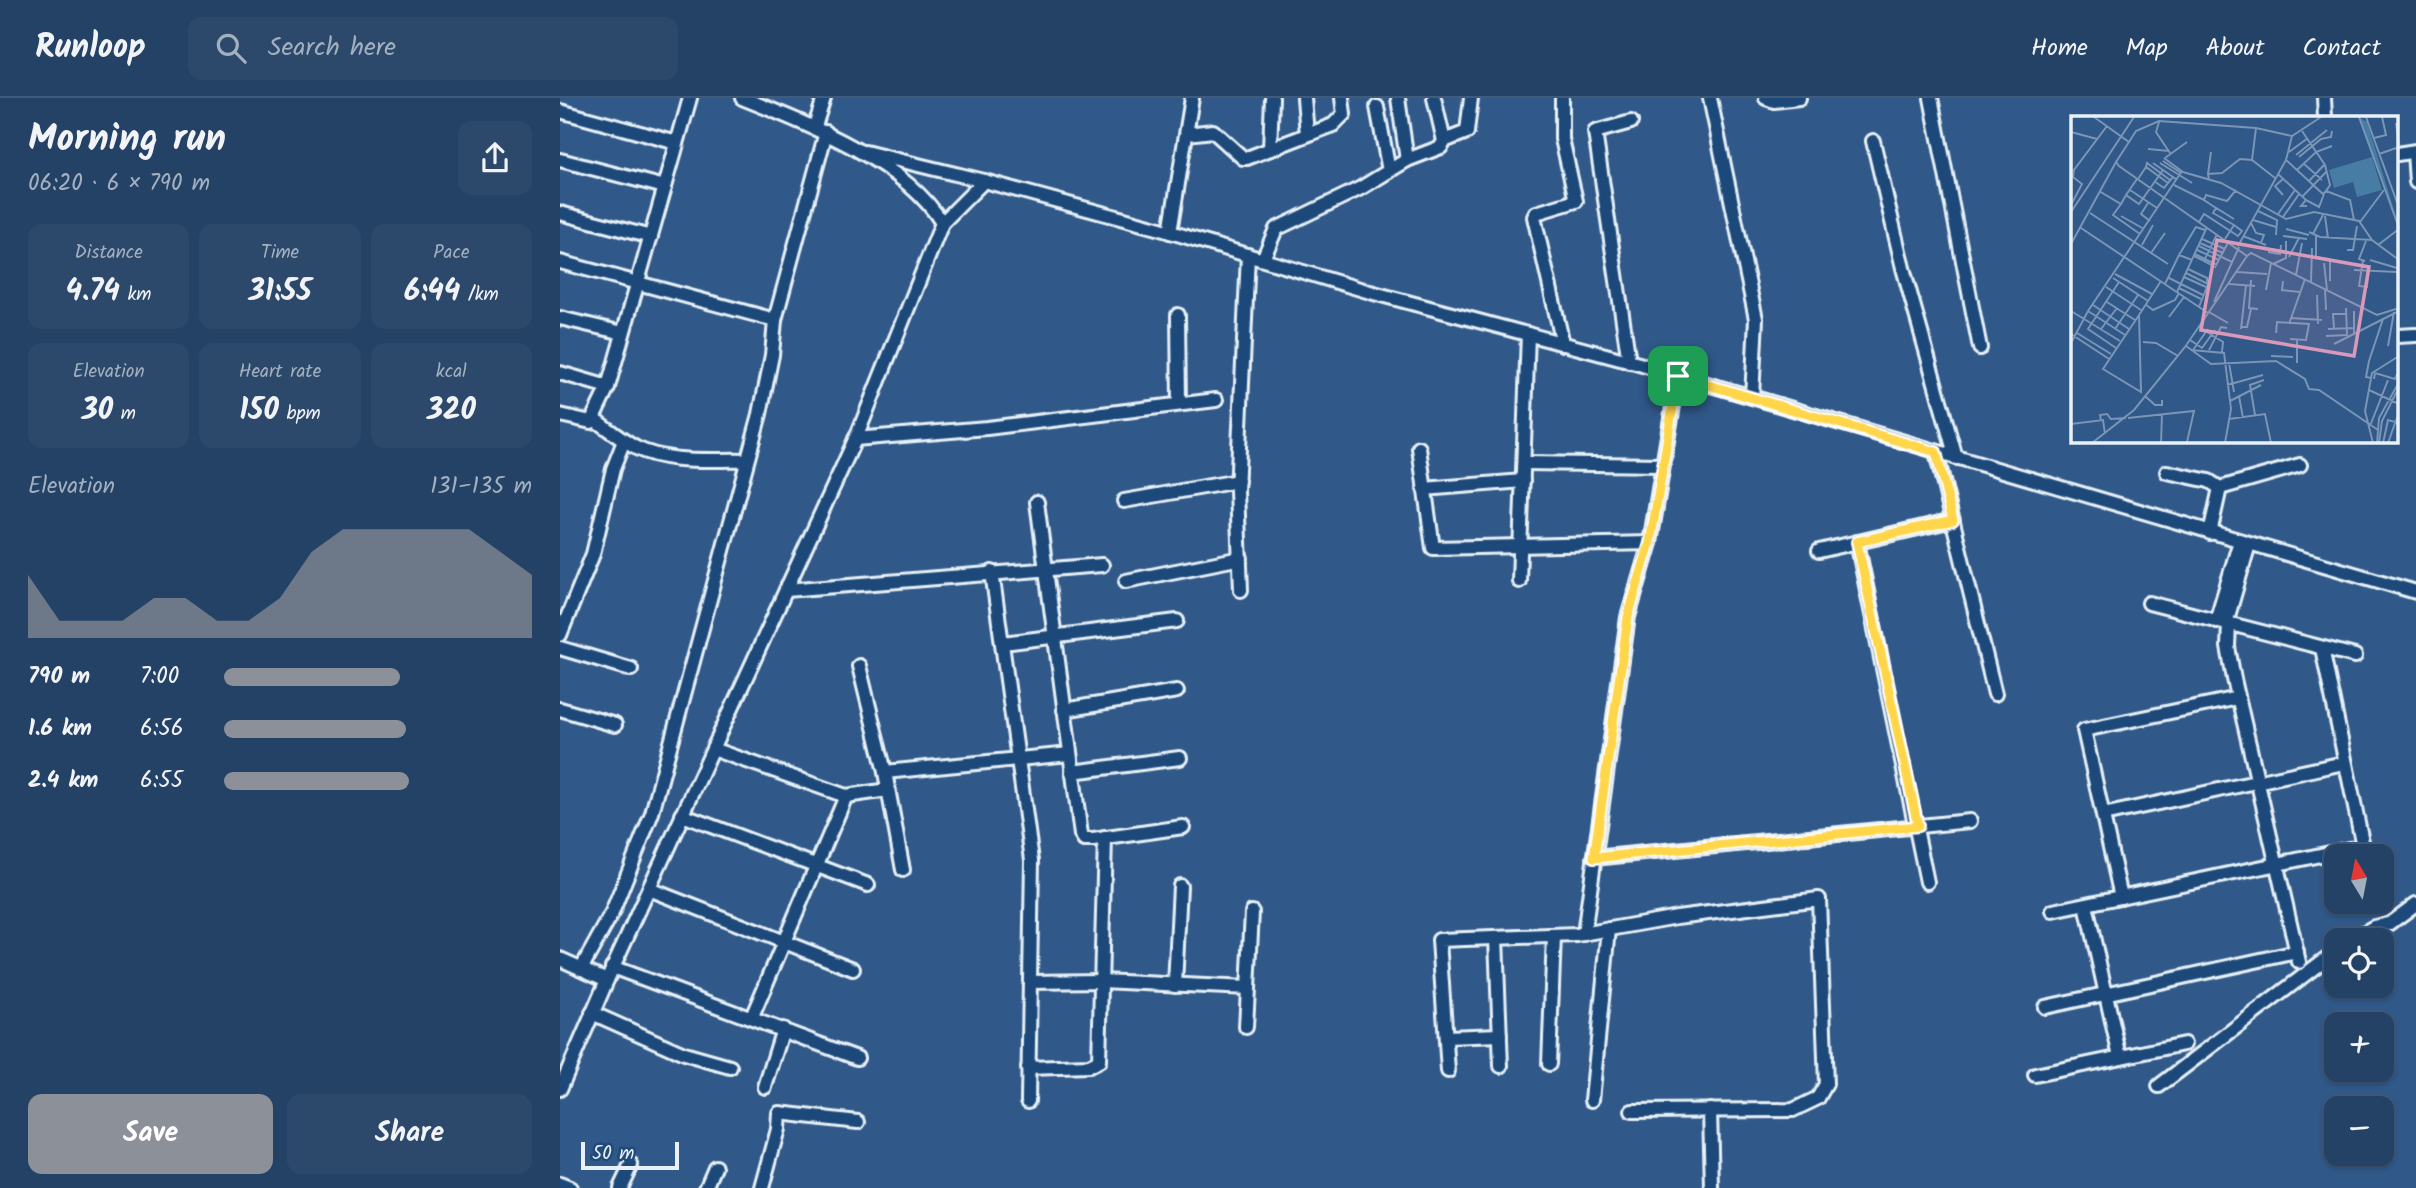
<!DOCTYPE html>
<html lang="en">
<head>
<meta charset="utf-8">
<style>
  :root { --surface:#244266; --page:#2c496c; --text:#f1f3f6; --muted:#a3b0bf; --line:#415b7a; --accent:#8c9099 }
  body { margin:0; font-family:Kalam,sans-serif; background:var(--page); color:var(--text); height:100vh; display:flex; flex-direction:column; font-size:26px; white-space:nowrap }
  * { box-sizing:border-box; margin:0 }
  p { font-size:23px; color:var(--muted) }
  .icon { flex:none; width:38px; height:38px; fill:none; stroke:currentColor; stroke-width:2; stroke-linecap:round; stroke-linejoin:round }
  .map { position:relative; flex:1; overflow:hidden }
  .panel { display:flex; flex-direction:column; background:var(--surface); width:560px }
  .panel>* { flex:none }
  .needle { width:46px; rotate:350deg }
  .fabs { position:absolute; left:1764px; top:746px; display:grid; gap:14px }
  .fabs a { display:grid; place-items:center; width:70px; height:70px; border-radius:14px; background:var(--surface); box-shadow:0 2px 5px #0004,0 0 0 2px var(--line); font-size:35px }
  .scale { position:absolute; left:21px; bottom:18px; width:98px; box-sizing:border-box; padding-left:7px; border:4px solid #e8f1f8; border-top:0; font-size:19px; line-height:24px; white-space:nowrap; color:#e8f1f8; -webkit-text-stroke:5px #1f4a7a; paint-order:stroke }
  .pin { position:absolute; display:grid; place-items:center; width:60px; height:60px; color:#fff; margin:-30px; border-radius:14px; box-shadow:0 4px 10px #0006 }
  .round { display:grid; place-items:center; flex:none; width:74px; height:74px; border-radius:14px; background:var(--page) }
  .summary { display:flex; align-items:center; justify-content:space-between; height:119px; padding:0 28px }
  h1 { font-size:38px; font-weight:600; line-height:52px }
  .metrics { display:grid; grid-template-columns:repeat(3,1fr); gap:10px; height:119px; padding:7px 28px }
  .metrics div { display:grid; align-content:center; border-radius:14px; background:var(--page); text-align:center }
  .metrics b { font-size:30px; font-weight:600 }
  .metrics small { font-size:19px; font-weight:400 }
  .metrics p { font-size:19px }
  .chart { height:196px; padding:14px 28px }
  .chart p { display:flex; justify-content:space-between }
  .chart svg { width:100%; height:126px; margin-top:7px; fill:var(--accent); opacity:.7 }
  .primary-button { display:flex; gap:14px; margin-top:auto; padding:14px 28px }
  .primary-button a { flex:1; height:80px; border-radius:14px; background:var(--accent); color:#fff; font-size:28px; font-weight:600; line-height:80px; text-align:center }
  .primary-button a+a { background:var(--page); color:var(--text) }
  ul { padding:0 28px; list-style:none; font-size:23px }
  li { display:grid; grid-template-columns:112px 84px 1fr; align-items:center; height:52px }
  li i { height:18px; border-radius:9px; background:var(--accent) }
  header { display:flex; align-items:center; gap:42px; box-sizing:border-box; height:98px; padding:0 35px; background:var(--surface); border-bottom:2px solid var(--line) }
  header strong { font-size:33px }
  nav { display:flex; gap:38px; margin-inline-start:auto; font-size:24px }
  .search { width:490px; height:63px; background:var(--page); display:flex; align-items:center; gap:18px; box-sizing:border-box; padding:0 24px; border-radius:14px; color:var(--muted); font-size:26px }
  main { display:flex; flex:1; min-height:0 }
  .map>svg:first-child { display:block }
</style>
</head>
<body>
<header>
<strong>Runloop</strong>
<div class="search"><svg class="icon" aria-label="search" viewBox="0 0 24 24"><circle cx="10" cy="10" r="6"/><path d="M15 15l6 6"/></svg>Search here</div>
<nav><a>Home</a><a>Map</a><a>About</a><a>Contact</a></nav>
</header>
<main>
<section class="panel">
<div class="summary"><div><h1>Morning run</h1><p>06:20 · 6 × 790 m</p></div><a class="round"><svg class="icon" aria-label="share" viewBox="0 0 24 24"><path d="M12 15V3M7 8l5-5 5 5M5 13v7h14v-7"/></svg></a></div>
<div class="metrics">
<div><p>Distance</p><b>4.74<small> km</small></b></div>
<div><p>Time</p><b>31:55</b></div>
<div><p>Pace</p><b>6:44<small> /km</small></b></div>
</div>
<div class="metrics">
<div><p>Elevation</p><b>30<small> m</small></b></div>
<div><p>Heart rate</p><b>150<small> bpm</small></b></div>
<div><p>kcal</p><b>320</b></div>
</div>
<div class="chart"><p><span>Elevation</span>131–135 m</p>
<svg viewBox="0 0 160 44" preserveAspectRatio="none"><path d="M0 44V22L10 38L20 38L30 38L40 30L50 30L60 38L70 38L80 30L90 14L100 6L110 6L120 6L130 6L140 6L150 14L160 22V44z"/></svg>
</div>
<ul>
<li><b>790 m</b>7:00<i style="width:57%"></i></li>
<li><b>1.6 km</b>6:56<i style="width:59%"></i></li>
<li><b>2.4 km</b>6:55<i style="width:60%"></i></li>
</ul>
<div class="primary-button"><a>Save</a><a>Share</a></div>
</section>
<div class="map">
<svg width="1856" height="1090" viewBox="0 0 1856 1090">
  <rect width="100%" height="100%" fill="#305888"/>
  <filter id="ink" filterUnits="userSpaceOnUse"><feTurbulence type="fractalNoise" baseFrequency=".0143" numOctaves="2"/><feDisplacementMap in="SourceGraphic" scale="14" xChannelSelector="R" yChannelSelector="G"/><feConvolveMatrix kernelMatrix="1 2 1 2 8 2 1 2 1" color-interpolation-filters="sRGB"/></filter>
  <g filter="url(#ink)">
    <g fill="none" stroke-linecap="round" stroke-linejoin="round">
      <!-- minor casing -->
      <g stroke="#e8f1f8" stroke-width="18">
        <g id="minor">
          <polyline points="744,0 747,36"/>
          <polyline points="1002,0 1002,41 1016,103 976,115 974,119 1003,246"/>
          <polyline points="1150,0 1196,221 1192,299"/>
          <polyline points="1206,0 1214,3 1239,0"/>
          <polyline points="1371,0 1420,250"/>
          <polyline points="1764,0 1765,19"/>
          <polyline points="817,9 829,73"/>
          <polyline points="0,13 117,45"/>
          <polyline points="255,28 264,0"/>
          <polyline points="627,36 653,33 683,60 687,60 773,27 784,16 782,0"/>
          <polyline points="884,43 907,34 911,0"/>
          <polyline points="1313,43 1343,170 1396,360"/>
          <polyline points="710,51 712,0"/>
          <polyline points="305,54 424,83"/>
          <polyline points="1854,54 1856,84"/>
          <polyline points="1837,56 1856,53"/>
          <polyline points="0,62 105,89"/>
          <polyline points="847,62 881,49 884,43 874,0"/>
          <polyline points="0,115 91,139"/>
          <polyline points="382,125 424,83 597,130 810,194 1079,266 1856,494"/>
          <polyline points="610,134 632,0"/>
          <polyline points="703,161 716,131 801,90 847,62 838,0"/>
          <polyline points="0,164 215,222"/>
          <polyline points="618,217 619,306"/>
          <polyline points="0,220 63,235"/>
          <polyline points="1837,238 1856,237"/>
          <polyline points="1069,264 1035,34 1071,24"/>
          <polyline points="0,275 48,289"/>
          <polyline points="0,317 31,324 48,289 130,0"/>
          <path d="M 34,321 C 48,331 61,342 76,350 C 109,366 151,361 186,362"/>
          <polyline points="295,341 427,330 656,302"/>
          <polyline points="859,350 873,450 1090,445"/>
          <polyline points="1376,354 1435,596"/>
          <polyline points="964,365 1103,367"/>
          <polyline points="1607,374 1649,383 1660,390 1740,367"/>
          <polyline points="864,391 963,383"/>
          <polyline points="564,403 678,383"/>
          <polyline points="477,404 521,737 524,742 533,742 623,729"/>
          <polyline points="1650,435 1660,390"/>
          <polyline points="1297,444 1367,784"/>
          <polyline points="1259,453 1393,422"/>
          <polyline points="432,474 472,762 468,1003"/>
          <polyline points="566,483 681,460"/>
          <polyline points="959,483 968,236"/>
          <polyline points="226,492 542,467"/>
          <polyline points="681,492 677,393 688,157"/>
          <polyline points="1589,505 1795,558"/>
          <polyline points="1656,523 1680,443"/>
          <polyline points="1666,525 1689,446"/>
          <polyline points="1669,526 1668,549 1674,581 1739,864"/>
          <polyline points="0,537 33,456 53,371 64,343"/>
          <polyline points="443,545 617,523"/>
          <polyline points="0,550 71,571"/>
          <polyline points="1762,550 1805,758"/>
          <polyline points="299,568 325,674 343,772"/>
          <polyline points="0,611 55,627"/>
          <polyline points="504,612 617,593"/>
          <polyline points="153,651 286,698 328,692"/>
          <polyline points="325,674 510,656"/>
          <polyline points="512,674 620,660"/>
          <polyline points="122,717 308,787"/>
          <polyline points="1543,717 1784,665"/>
          <polyline points="1034,760 1410,723"/>
          <polyline points="89,791 293,871"/>
          <polyline points="1561,799 1524,632 1678,600"/>
          <polyline points="1815,803 1816,806"/>
          <polyline points="1526,807 1560,959"/>
          <polyline points="1493,813 1803,748"/>
          <polyline points="1024,836 1068,519 1090,445 1118,278"/>
          <polyline points="936,840 941,968"/>
          <polyline points="1791,842 1814,829 1829,826 1856,806"/>
          <polyline points="0,861 47,882"/>
          <polyline points="52,869 297,960"/>
          <polyline points="21,871 52,815 92,715 200,316 212,257 215,222 266,34"/>
          <polyline points="470,884 541,883 688,890"/>
          <polyline points="615,887 620,788"/>
          <polyline points="1485,909 1737,854"/>
          <polyline points="32,915 124,956 170,969"/>
          <polyline points="192,919 286,698"/>
          <polyline points="686,929 692,814"/>
          <polyline points="886,939 940,937"/>
          <polyline points="989,966 994,838"/>
          <polyline points="468,970 529,968 539,963 545,740"/>
          <polyline points="888,973 879,842 1017,837 1117,819 1259,801 1266,986 1258,1000 1233,1012 1072,1013"/>
          <polyline points="1475,977 1624,946"/>
          <polyline points="1599,988 1776,853"/>
          <polyline points="205,989 223,931"/>
          <path d="M 0,991 L 47,882 L 298,335 L 382,125 C 346,64 245,25 182,0"/>
          <polyline points="1032,1002 1049,831"/>
          <polyline points="1150,1012 1152,1090"/>
          <polyline points="0,1086 10,1090"/>
          <polyline points="60,1090 71,1067"/>
          <polyline points="146,1090 155,1069"/>
          <polyline points="202,1090 218,1031 219,1015 298,1024"/>
        </g>
      </g>
      <!-- minor -->
      <use href="#minor" stroke="#1f4a7a" stroke-width="12"/>
    </g>
  </g>
  <g fill="none" stroke-linecap="round" stroke-linejoin="round" filter="url(#ink)">
    <!-- route casing -->
    <g stroke="#fff" stroke-width="14">
      <polygon id="route" points="1118,278 1376,354 1393,422 1297,444 1358,728 1034,760 1068,519 1090,445"/>
    </g>
    <!-- route -->
    <use href="#route" stroke="#ffd54a" stroke-width="9"/>
  </g>
  <!-- overview -->
  <g transform="translate(1511 18)">
    <rect width="327" height="327" fill="#305888"/>
    <path d="M 288,1 L 296,6 L 327,107 ZM 301,41 L 311,74 L 286,81 L 282,66 L 263,72 L 258,54 Z" fill="#477da4"/>
    <path fill="none" stroke="#7a95b5" stroke-width="2" d="M 23,1 L 58,26 L 65,15 L 88,5 L 185,12 L 221,20 L 250,1M 288,1 L 328,112M 295,1 L 328,92M 88,6 L 85,16 L 99,37M 325,7 L 328,30M 231,15 L 254,49 L 259,69 L 255,75 L 279,84 L 283,104M 0,16 L 26,23M 303,22 L 315,19 L 311,1M 77,33 L 98,35M 218,36 L 237,22M 308,38 L 328,31M 225,39 L 256,14M 228,41 L 250,23 L 260,21 L 261,15M 93,42 L 112,56 L 150,67 L 215,103 L 243,96 L 288,105 L 301,124 L 328,144M 94,42 L 116,26M 181,44 L 185,12M 215,44 L 252,78 L 255,75M 92,45 L 110,57M 82,47 L 102,61M 89,47 L 121,67M 232,47 L 251,64M 75,51 L 76,47 L 99,64M 226,54 L 245,36 L 261,30M 137,58 L 140,36M 207,58 L 235,84 L 230,90 L 236,90M 66,63 L 55,79 L 68,88 L 92,54M 67,63 L 75,51 L 97,67M 212,63 L 204,70 L 212,79M 138,64 L 137,58 L 151,57 L 169,43 L 181,44 L 204,62M 83,65 L 93,72 L 102,61 L 106,64M 238,65 L 253,49M 103,69 L 133,84M 59,74 L 86,92M 28,75 L 50,88 L 55,79M 231,81 L 256,55M 235,84 L 248,91 L 253,78M 77,87 L 70,98 L 79,105M 50,88 L 42,99 L 69,118M 0,89 L 11,68 L 2,61 L 3,54 L 36,10M 145,92 L 133,84 L 135,79 L 156,85 L 165,74M 187,95 L 206,104 L 205,119M 0,96 L 63,1M 19,97 L 97,148M 207,98 L 224,74M 50,100 L 73,113M 254,100 L 257,122M 212,101 L 228,78M 182,104 L 205,111M 128,106 L 133,98 L 167,120 L 171,115 L 163,109M 289,106 L 313,74M 180,107 L 185,117 L 193,119 L 190,127M 10,112 L 137,197M 215,113 L 238,119M 238,116 L 249,121 L 301,124M 242,118 L 252,99M 172,120 L 195,129M 212,120 L 236,123M 245,120 L 245,141 L 259,143 L 259,165M 131,123 L 154,133M 154,123 L 163,109 L 142,97 L 145,92 L 163,103M 129,127 L 152,137M 0,128 L 45,46M 71,129 L 82,109M 307,129 L 328,113M 128,130 L 161,146M 167,130 L 215,44 L 221,20M 126,134 L 148,144M 276,134 L 282,134 L 286,110M 197,136 L 209,138 L 210,129M 80,137 L 94,117M 124,138 L 146,149M 108,139 L 125,111 L 134,114M 123,140 L 133,145 L 146,118M 176,140 L 180,137 L 306,199 L 328,192M 218,141 L 228,122M 292,144 L 288,170 L 296,171 L 297,155M 299,144 L 326,152M 133,145 L 144,151 L 158,125M 294,145 L 288,143 L 295,125M 253,147 L 256,174M 202,148 L 215,142 L 215,125M 117,153 L 136,162 L 136,167M 283,154 L 326,156M 166,156 L 196,158M 115,157 L 137,168 L 128,191M 44,158 L 81,178M 225,159 L 231,127M 113,161 L 135,171M 42,162 L 77,185M 98,162 L 132,179M 180,164 L 178,192 L 187,193M 212,165 L 211,174 L 229,176M 240,166 L 241,132M 94,168 L 108,139 L 121,144M 158,168 L 184,170M 35,171 L 70,194M 108,172 L 130,183M 254,173 L 255,194M 195,174 L 200,147M 106,176 L 136,111M 246,179 L 247,208M 36,186 L 64,204M 143,186 L 168,131M 74,188 L 82,194 L 104,184 L 108,177M 22,189 L 58,213M 275,192 L 276,220M 0,195 L 49,225M 17,195 L 54,219M 283,195 L 283,217M 138,196 L 157,207M 68,199 L 32,253 L 70,276 L 68,199 L 90,165M 98,201 L 113,181M 220,202 L 251,204M 218,208 L 234,163M 128,211 L 152,226 L 151,236M 171,211 L 176,211 L 180,193M 263,212 L 262,198 L 275,198M 30,213 L 46,192M 44,213 L 67,179M 170,213 L 175,169M 257,213 L 283,212M 6,217 L 40,238M 205,217 L 206,206 L 238,208 L 235,224 L 219,223M 0,218 L 38,243M 255,220 L 276,219M 119,224 L 131,232 L 144,214M 226,224 L 226,247M 72,226 L 85,227 L 107,240M 0,227 L 17,195 L 111,55M 263,228 L 328,195M 115,230 L 140,248 L 205,245 L 234,263 L 238,273 L 248,274 L 307,314M 317,230 L 323,196M 45,232 L 17,213 L 48,166M 120,234 L 153,237 L 160,293 L 154,327M 122,234 L 137,213M 138,234 L 150,211 L 156,212M 200,240 L 222,241M 158,247 L 163,276M 300,262 L 295,261 L 298,245 L 312,203M 303,263 L 304,257 L 324,263 L 326,258M 156,269 L 192,259M 298,274 L 328,288M 74,280 L 84,289 L 91,289 L 91,284M 168,280 L 172,302M 159,285 L 190,269M 184,299 L 179,269 L 193,264M 57,302 L 123,295 L 116,326M 158,303 L 194,298 L 200,327M 30,304 L 29,299 L 36,298 L 40,303 L 55,302M 0,308 L 32,304 L 34,318M 299,310 L 317,264M 21,327 L 63,294 L 114,231 L 176,140 L 48,50 L 45,46 L 58,26M 90,327 L 91,298M 302,327 L 294,295 L 301,257 L 328,240M 306,327 L 308,302 L 328,266M 308,327 L 311,305 L 328,271M 312,327 L 317,304 L 328,307M 317,327 L 328,296"/>
    <path fill="#d99ab9" fill-opacity="0.15" stroke="#d99ab9" stroke-width="3.5" d="M 146,124 L 298,151 L 283,240 L 130,214 Z"/>
    <rect width="327" height="327" fill="none" stroke="#e8f1f8" stroke-width="3.5"/>
  </g>
</svg>
<div class="fabs">
<a><svg class="needle" viewBox="-14 -14 28 28"><path d="M0-13l5 13h-10z" fill="#e53935"/><path d="M0 13l5-13h-10z" fill="#a3b0bf"/></svg></a>
<a><svg class="icon" aria-label="locate" viewBox="0 0 24 24"><circle cx="12" cy="12" r="6"/><path d="M12 2v4M12 18v4M2 12h4M18 12h4"/></svg></a>
<a>+</a>
<a>−</a>
</div>
<div class="scale">50 m</div>
<div class="pin" style="left:1118px;top:278px;background:#1e9e55"><svg class="icon" aria-label="arrive" viewBox="0 0 24 24"><path d="M6 21V4h12l-3 4 3 4H6"/></svg></div>
</div>
</main>
</body>
</html>
